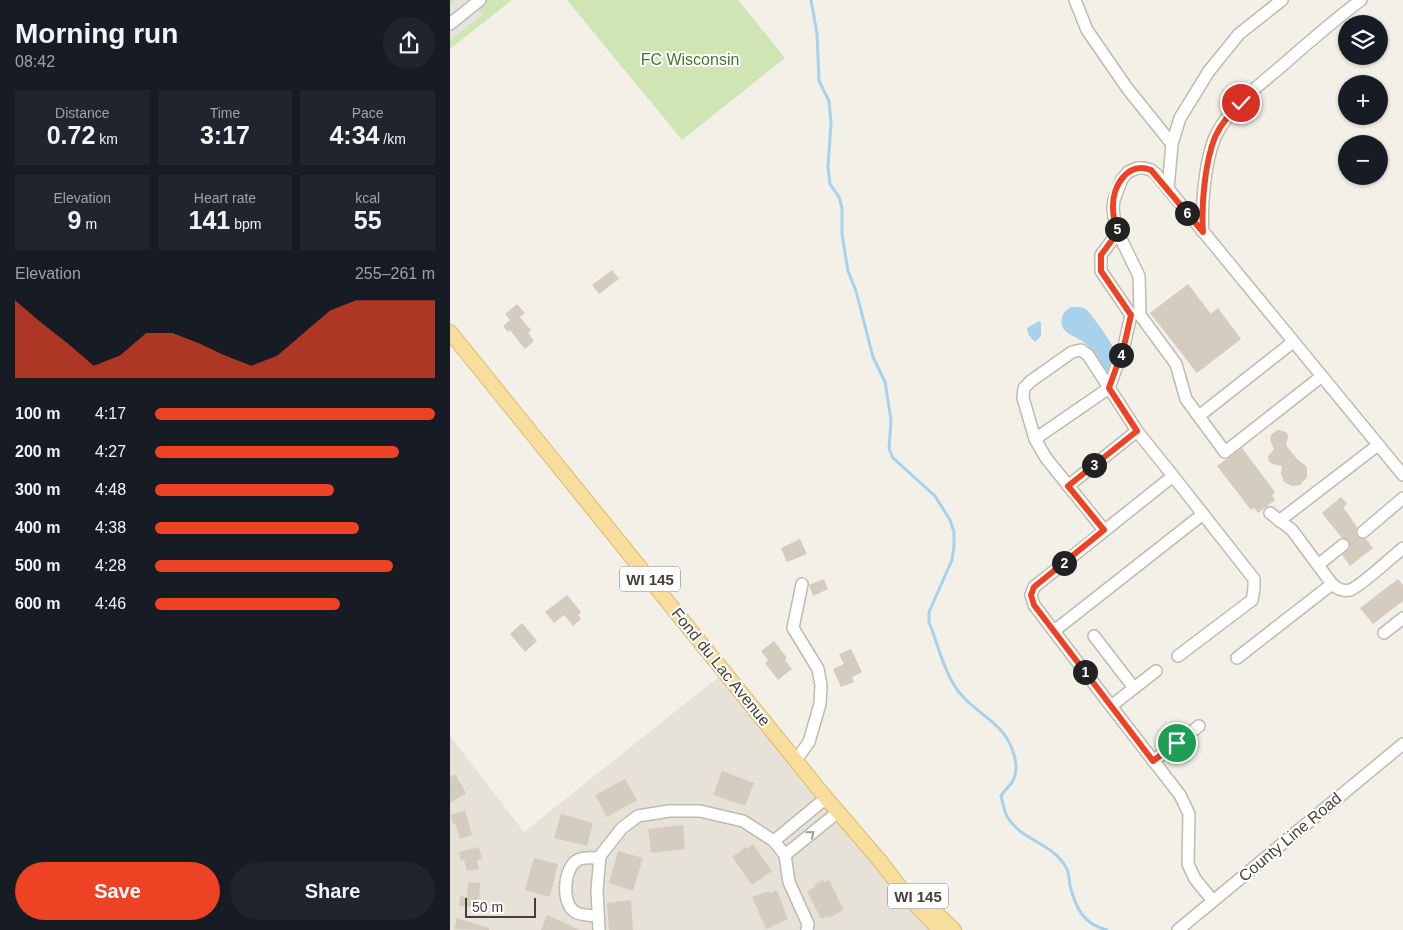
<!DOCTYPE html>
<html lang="en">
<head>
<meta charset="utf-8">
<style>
  :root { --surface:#171b24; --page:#20242c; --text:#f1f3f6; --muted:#9ea1a6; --accent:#ee4225 }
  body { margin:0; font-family:Helvetica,sans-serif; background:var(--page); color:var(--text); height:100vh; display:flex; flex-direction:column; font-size:19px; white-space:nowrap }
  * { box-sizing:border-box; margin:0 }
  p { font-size:16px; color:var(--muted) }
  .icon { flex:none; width:28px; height:28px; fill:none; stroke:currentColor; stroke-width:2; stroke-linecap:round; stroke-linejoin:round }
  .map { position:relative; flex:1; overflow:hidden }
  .details { display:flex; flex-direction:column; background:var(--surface); width:450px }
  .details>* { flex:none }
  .fabs { position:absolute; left:888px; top:15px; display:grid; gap:10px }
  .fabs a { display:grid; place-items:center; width:50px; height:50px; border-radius:50%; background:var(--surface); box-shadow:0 1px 4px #0004; font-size:25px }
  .scale { position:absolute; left:15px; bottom:12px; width:71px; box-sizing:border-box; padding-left:5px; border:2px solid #464037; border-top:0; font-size:14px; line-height:18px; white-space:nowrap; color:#464037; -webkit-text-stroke:4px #fff; paint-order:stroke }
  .pin { position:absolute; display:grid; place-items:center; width:42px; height:42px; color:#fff; margin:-21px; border:2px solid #fff; border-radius:50%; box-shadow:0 1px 5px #0007 }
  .km { position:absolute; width:25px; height:25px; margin:-12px; border-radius:50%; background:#222; color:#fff; font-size:14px; line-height:25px; text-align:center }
  .round { display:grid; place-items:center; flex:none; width:52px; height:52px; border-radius:26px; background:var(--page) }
  .head { display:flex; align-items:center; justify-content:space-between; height:85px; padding:0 15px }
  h1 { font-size:28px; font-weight:700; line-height:38px }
  .metrics { display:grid; grid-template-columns:repeat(3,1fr); gap:8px; height:85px; padding:5px 15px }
  .metrics div { display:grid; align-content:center; border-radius:0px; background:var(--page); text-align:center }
  .metrics b { font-size:25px; font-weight:700 }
  .metrics small { font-size:14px; font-weight:400 }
  .metrics p { font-size:14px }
  .chart { height:140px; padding:10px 15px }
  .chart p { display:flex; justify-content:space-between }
  .chart svg { width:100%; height:90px; margin-top:5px; fill:var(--accent); opacity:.7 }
  .button { display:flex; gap:10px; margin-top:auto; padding:10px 15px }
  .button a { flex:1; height:58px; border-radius:30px; background:var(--accent); color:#fff; font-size:20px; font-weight:700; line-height:58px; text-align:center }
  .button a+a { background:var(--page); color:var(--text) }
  ul { padding:0 15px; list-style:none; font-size:16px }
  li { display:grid; grid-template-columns:80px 60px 1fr; align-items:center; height:38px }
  li i { height:12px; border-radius:6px; background:var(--accent) }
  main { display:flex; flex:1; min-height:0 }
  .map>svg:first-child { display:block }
</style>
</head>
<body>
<main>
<section class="details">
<div class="head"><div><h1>Morning run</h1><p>08:42</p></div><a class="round"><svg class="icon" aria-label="share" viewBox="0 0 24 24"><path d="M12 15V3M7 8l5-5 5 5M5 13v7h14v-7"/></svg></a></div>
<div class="metrics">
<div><p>Distance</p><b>0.72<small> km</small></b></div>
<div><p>Time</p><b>3:17</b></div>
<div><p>Pace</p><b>4:34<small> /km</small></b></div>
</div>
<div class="metrics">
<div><p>Elevation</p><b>9<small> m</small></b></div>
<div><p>Heart rate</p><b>141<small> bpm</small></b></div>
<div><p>kcal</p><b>55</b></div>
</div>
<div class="chart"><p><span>Elevation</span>255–261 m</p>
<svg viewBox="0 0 160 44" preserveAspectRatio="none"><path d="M0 44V6L10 17L20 27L30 38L40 33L50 22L60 22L70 27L80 33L90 38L100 33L110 22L120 11L130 6L140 6L150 6L160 6V44z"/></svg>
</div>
<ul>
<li><b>100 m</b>4:17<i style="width:100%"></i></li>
<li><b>200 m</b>4:27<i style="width:87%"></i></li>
<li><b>300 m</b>4:48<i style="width:64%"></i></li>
<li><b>400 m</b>4:38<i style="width:73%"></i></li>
<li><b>500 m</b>4:28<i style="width:85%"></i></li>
<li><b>600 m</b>4:46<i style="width:66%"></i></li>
</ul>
<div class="button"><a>Save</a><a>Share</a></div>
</section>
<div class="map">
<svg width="953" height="930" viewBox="0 0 953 930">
  <rect width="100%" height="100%" fill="#f3f0e8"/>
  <!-- residential -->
  <polygon fill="#e7e2d7" points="275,672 490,930 0,930 0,736 74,832"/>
  <!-- green -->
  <g fill="#cfe5b4">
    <polygon points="0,0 62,0 0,49"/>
    <polygon points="117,0 288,0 335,58 232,140"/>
  </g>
  <!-- parking -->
  <polygon fill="#e5e3e0" points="6,0 20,0 33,14 0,41 0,5"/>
  <!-- water -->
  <g fill="#a8d1ec">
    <path d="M 622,307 C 628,307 632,306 637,310 C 642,315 667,350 668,356 C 668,360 665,367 664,371 C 646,374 647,358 639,347 C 630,335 608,336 612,318 C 613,312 617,309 622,307 Z"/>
    <polygon points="589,321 591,323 591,336 585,342 578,334 577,328"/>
  </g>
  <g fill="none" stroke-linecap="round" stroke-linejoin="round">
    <!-- stream -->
    <path stroke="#a8d1ec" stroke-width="3" d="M 361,0 L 367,34 L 369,81 L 379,101 L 381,123 L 378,167 L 380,184 L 389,197 L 392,208 L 392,234 L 398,271 L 406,291 L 423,357 L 435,382 L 441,420 L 439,449 L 443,458 L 485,496 L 500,520 L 504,532 L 504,546 L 502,560 L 479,612 L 479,622 C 487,642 492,665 503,683 C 519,713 555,719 564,755 C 566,762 567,771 564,778 C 562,785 555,789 551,796 C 553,803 554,812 558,818 C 572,840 600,843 614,864 C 619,871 619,877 620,886 C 626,908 633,924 657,930"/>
  </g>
  <!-- building -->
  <g fill="#d4ccbe">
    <polygon points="162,270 169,279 149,294 142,285"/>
    <polygon points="738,284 761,314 768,308 791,339 747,373 700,313"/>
    <polygon points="67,304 75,313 70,317 81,330 78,333 84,341 75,349 60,330 58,332 53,326 60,320 55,314"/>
    <polygon points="827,430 833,431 837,433 838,437 836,445 847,459 857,467 857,477 850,485 842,486 834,482 831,473 832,466 823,464 819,462 818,456 824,449 820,440 821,435"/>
    <polygon points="792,448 825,492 822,495 825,500 808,513 804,508 801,510 767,466"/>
    <polygon points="891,497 897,504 893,507 907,527 906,533 907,536 911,539 916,539 923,548 900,566 892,555 900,548 899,541 892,538 872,513"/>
    <polygon points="350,539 357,554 337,562 331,548"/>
    <polygon points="374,579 378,589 363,596 359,585"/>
    <polygon points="948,579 953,585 953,601 923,624 910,608"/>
    <polygon points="117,595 131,612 128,615 131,619 123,626 114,615 104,623 95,612"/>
    <polygon points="72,623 87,641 75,652 60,634"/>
    <polygon points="324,641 337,658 335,660 342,669 328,680 315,663 318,660 311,651"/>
    <polygon points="401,649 412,672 402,677 404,682 391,687 383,669 394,664 389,654"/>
    <polygon points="272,771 304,783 295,806 263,795"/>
    <polygon points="5,774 16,793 0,803 0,777"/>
    <polygon points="175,779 187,800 157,817 145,795"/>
    <polygon points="15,810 22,835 10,839 5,823 3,824 0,815"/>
    <polygon points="111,814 143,823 137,846 104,838"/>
    <polygon points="233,825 235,849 201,853 198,829"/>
    <polygon points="303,844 322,871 302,885 282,857 296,847 297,849"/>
    <polygon points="29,847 32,859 27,860 29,869 17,871 14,860 11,861 9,852"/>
    <polygon points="168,851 193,858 183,891 159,883"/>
    <polygon points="84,858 108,864 100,897 75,890"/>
    <polygon points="373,880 374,882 379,880 394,910 379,918 378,916 371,919 357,891 365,887 364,885"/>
    <polygon points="18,882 30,883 29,899 26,899 26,907 9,906 10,896 17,897"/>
    <polygon points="327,890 338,919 316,929 302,897 319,891 320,893"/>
    <polygon points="181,900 183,930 159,930 157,903"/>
    <polygon points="97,915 130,930 91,930"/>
    <polygon points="7,918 39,928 39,930 4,929"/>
  </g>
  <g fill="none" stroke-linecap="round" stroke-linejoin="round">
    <!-- minor casing -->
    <g stroke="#c1baae" stroke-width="14">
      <g id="minor">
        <polyline points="625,0 637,30 677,88 722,144"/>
        <polyline points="0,24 30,0"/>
        <polyline points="718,189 722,144 730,118 759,71 789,34 832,0"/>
        <path d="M 753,232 C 751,206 755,159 766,135 C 781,105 810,85 834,64 C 859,42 884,20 911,0"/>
        <polyline points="872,376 775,452 736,399 726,364 690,315 689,276 671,239 665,224 663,208 664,200 672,179 678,172 687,168 694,168 701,170 706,174 953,475"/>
        <polyline points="749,416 843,342"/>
        <polyline points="585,439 659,388 674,346 681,315 651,271 651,255 668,232"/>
        <polyline points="618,486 687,431"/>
        <path d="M 820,513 L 842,530 L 882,584 C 886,588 893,592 900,590 C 910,587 943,556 953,548"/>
        <polyline points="829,521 928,445"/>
        <polyline points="654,530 596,458 585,439 573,398 574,388 581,381 622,352 631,350 638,355 687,431 723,476"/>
        <polyline points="913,532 953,498"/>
        <polyline points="868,565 893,545"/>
        <polyline points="604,631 753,514"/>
        <polyline points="934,633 953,618"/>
        <polyline points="644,636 684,688"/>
        <polyline points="787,658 882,584"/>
        <polyline points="706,671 661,706 730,795 739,814 738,864 745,879 763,901"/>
        <polyline points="661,706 584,605 581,595 584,587 723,476 804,579 804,589 802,600 728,656"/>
        <polyline points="346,760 359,742 370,704 371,685 368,669 343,628 352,584"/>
        <polyline points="703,761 749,726"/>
        <polyline points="324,841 376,798"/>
        <polyline points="335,855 388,812"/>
        <path d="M 148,916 C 141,915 131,916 125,912 C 110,902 114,864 130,859 C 135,857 144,858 149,858"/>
        <polyline points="149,930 147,890 150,856 172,828 188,816 219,811 250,811 293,821 324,841 335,855 339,882 358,924 357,930"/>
        <polyline points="728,930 953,744"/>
      </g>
    </g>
    <!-- major casing -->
    <g stroke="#ddbb6d" stroke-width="16">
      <g id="major">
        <polyline points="0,332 376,798 431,862 456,895 490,930"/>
        <polyline points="469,896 504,930"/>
      </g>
    </g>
    <!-- minor -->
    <use href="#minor" stroke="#fff" stroke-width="11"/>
    <!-- major -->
    <use href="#major" stroke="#f8de9c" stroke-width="14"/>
  </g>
  <!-- one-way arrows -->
  <defs><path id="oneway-chevron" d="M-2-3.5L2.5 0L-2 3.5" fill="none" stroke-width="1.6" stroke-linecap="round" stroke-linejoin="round" transform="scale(1.25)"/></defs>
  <use stroke="#a2a09b" href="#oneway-chevron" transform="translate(361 834) rotate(-40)"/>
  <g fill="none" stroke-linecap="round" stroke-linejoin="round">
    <!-- route casing -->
    <g stroke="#fff" stroke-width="10">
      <path id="route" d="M 727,743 L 703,761 L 584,605 L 581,595 L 584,587 L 654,530 L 618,486 L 687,431 L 659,388 L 674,346 L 681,315 L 651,271 L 651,255 L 668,232 C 665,224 663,216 663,208 C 662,187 677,161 701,170 L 753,232 C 751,206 755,162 765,137 C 771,123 781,113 791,103"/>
    </g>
    <!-- route -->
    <use href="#route" stroke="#ee4225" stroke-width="6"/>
  </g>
  <g text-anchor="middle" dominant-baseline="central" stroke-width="4" stroke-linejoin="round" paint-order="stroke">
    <!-- shield labels -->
    <g fill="#fff" stroke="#7e7973" stroke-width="1">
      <rect x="170" y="566.5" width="60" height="25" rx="4"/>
      <rect x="438" y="883.5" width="60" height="25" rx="4"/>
    </g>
    <g font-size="15" font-weight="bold" fill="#464037">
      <text x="200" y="579">WI 145</text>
      <text x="468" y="896">WI 145</text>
    </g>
    <!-- park labels -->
    <g font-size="16" fill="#49752e" stroke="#fff">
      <text x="240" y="59">FC Wisconsin</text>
    </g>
    <!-- street labels -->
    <g font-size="16" fill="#464037" stroke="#fff">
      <text transform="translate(271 667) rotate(51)">Fond du Lac Avenue</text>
      <text transform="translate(840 837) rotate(-40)">County Line Road</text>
    </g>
  </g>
</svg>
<div class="fabs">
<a><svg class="icon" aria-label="layers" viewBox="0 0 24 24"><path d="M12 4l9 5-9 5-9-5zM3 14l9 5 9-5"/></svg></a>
<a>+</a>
<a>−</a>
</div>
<div class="scale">50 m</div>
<div class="pin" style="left:727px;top:743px;background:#1e9e55"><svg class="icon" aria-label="arrive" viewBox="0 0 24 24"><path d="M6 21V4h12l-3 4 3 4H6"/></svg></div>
<div class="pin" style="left:791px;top:103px;background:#d93025"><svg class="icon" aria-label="check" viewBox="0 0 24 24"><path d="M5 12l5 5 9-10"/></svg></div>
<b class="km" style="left:635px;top:672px">1</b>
<b class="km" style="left:614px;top:563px">2</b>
<b class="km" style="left:644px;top:465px">3</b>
<b class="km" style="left:671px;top:355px">4</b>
<b class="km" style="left:667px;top:229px">5</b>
<b class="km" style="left:737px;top:213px">6</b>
</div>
</main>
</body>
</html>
